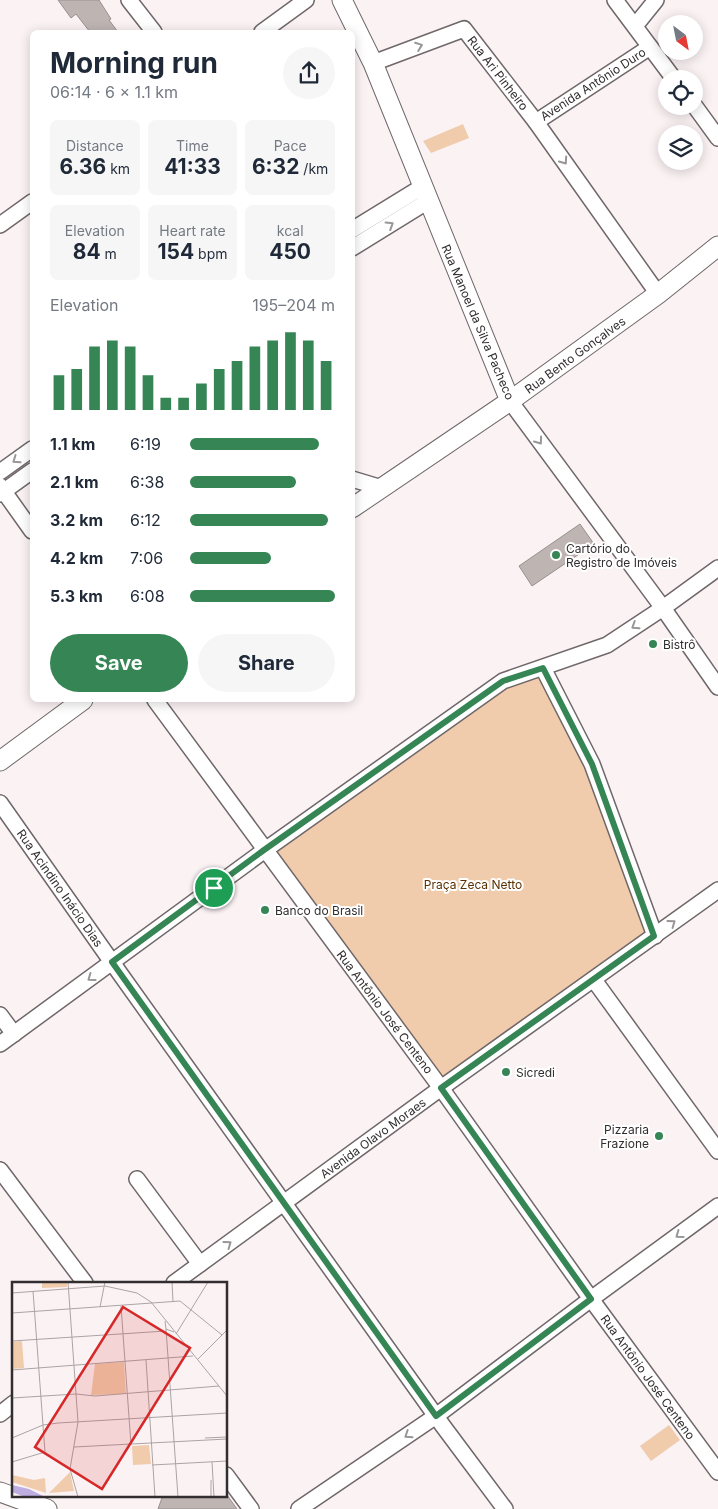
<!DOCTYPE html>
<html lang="en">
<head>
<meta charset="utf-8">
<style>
  :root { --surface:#fff; --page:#f6f6f7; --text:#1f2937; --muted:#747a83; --accent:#358555 }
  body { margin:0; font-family:Inter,sans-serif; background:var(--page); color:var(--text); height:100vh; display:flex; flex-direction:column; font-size:19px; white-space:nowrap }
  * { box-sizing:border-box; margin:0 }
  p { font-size:16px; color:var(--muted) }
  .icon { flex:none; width:28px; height:28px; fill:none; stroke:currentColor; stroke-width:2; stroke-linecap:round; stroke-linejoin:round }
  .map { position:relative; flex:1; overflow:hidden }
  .side { position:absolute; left:30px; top:30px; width:325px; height:672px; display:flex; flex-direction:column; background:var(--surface); border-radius:8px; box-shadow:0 2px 12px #0003 }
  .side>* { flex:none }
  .needle { width:32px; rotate:148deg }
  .tools { position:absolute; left:658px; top:15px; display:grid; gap:10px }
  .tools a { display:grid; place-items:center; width:45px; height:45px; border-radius:50%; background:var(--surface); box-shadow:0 2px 12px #0003; font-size:25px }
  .pin { position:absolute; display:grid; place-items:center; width:42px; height:42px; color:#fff; margin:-21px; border:2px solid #fff; border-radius:50%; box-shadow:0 1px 5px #0007 }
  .round { display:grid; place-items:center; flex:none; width:52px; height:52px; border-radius:26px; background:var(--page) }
  .overview { display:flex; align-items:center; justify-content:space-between; height:85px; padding:0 20px }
  h1 { font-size:28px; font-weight:700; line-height:38px }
  .figures { display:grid; grid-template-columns:repeat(3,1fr); gap:8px; height:85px; padding:5px 20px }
  .figures div { display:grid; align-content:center; border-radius:8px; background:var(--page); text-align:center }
  .figures b { font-size:21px; font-weight:700 }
  .figures small { font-size:14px; font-weight:400 }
  .figures p { font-size:14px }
  .chart { height:140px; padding:10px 20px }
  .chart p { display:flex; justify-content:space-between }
  .chart svg { width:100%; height:90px; margin-top:5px; stroke:var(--accent); stroke-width:6 }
  .button { display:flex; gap:10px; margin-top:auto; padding:10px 20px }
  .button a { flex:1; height:58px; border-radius:30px; background:var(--accent); color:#fff; font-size:20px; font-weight:700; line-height:58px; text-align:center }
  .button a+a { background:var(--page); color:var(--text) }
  ul { padding:0 20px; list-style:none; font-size:16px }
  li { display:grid; grid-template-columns:80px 60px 1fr; align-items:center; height:38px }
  li i { height:12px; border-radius:6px; background:var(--accent) }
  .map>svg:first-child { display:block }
</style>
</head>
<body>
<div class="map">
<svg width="718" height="1509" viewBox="0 0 718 1509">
  <rect width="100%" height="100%" fill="#fbf2f4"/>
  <!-- green -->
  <g fill="#f0cbac">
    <polygon points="463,124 469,138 431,153 423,141"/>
    <polygon points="540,673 587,768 652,928 443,1085 271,852 507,684"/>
    <polygon points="669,1425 680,1440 651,1461 640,1446"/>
  </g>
  <!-- building -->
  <g fill="#beb5b3" stroke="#98908f">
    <polygon points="58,0 99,0 111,19 109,20 118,32 90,32 76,14 71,18"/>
    <polygon points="580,524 594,544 532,586 519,566"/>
    <polygon points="163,1495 227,1495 237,1509 158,1509"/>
  </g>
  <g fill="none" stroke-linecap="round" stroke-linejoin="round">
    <!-- minor casing -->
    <g stroke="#6f6769" stroke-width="18">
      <g id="minor">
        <polyline points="129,0 154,32"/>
        <polyline points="615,0 674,79"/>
        <polyline points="635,26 656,0"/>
        <polyline points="262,32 306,0"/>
        <polyline points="373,63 464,29 536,122 658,294"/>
        <polyline points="694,105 718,138"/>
        <polyline points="536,122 650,47"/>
        <polyline points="0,225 32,202"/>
        <polyline points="352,230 422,187"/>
        <polyline points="352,248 428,201"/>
        <polyline points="510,401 663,608 718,687"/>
        <polyline points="0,472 32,449"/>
        <polyline points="352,479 382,488"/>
        <polyline points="0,486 32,531"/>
        <polyline points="0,494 32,471"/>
        <polyline points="543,668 592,764 655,936"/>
        <polyline points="155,700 441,1088 591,1299 718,1472"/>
        <polyline points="0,803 121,975 443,1426 505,1509"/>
        <polyline points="594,980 718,1151"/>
        <polyline points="0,1015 14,1034"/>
        <polyline points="0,1044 265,850 503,681 607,645 663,608 718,568"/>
        <polyline points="0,1170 85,1283"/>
        <polyline points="137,1179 200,1264"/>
        <polyline points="174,1283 441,1088 718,890"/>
        <polyline points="0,1414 14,1403"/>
        <polyline points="226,1475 251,1509"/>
        <polyline points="299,1509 436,1416 591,1299 718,1206"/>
      </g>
    </g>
    <!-- major casing -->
    <g stroke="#6f6769" stroke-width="21">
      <g id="major">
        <polyline points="342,0 373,63 510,401"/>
        <polyline points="352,508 510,401 658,294 718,246"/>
        <polyline points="0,761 83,700"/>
        <polyline points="0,1492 47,1509"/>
      </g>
    </g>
    <!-- minor -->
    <use href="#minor" stroke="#fff" stroke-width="15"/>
    <!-- major -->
    <use href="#major" stroke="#fff" stroke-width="19"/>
  </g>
  <!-- one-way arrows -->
  <defs><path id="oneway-chevron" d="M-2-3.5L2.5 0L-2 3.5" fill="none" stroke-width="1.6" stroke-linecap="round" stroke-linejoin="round" transform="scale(1.25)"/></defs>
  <g stroke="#989697">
    <use href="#oneway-chevron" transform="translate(419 46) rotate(-21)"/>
    <use href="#oneway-chevron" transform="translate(564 161) rotate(55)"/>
    <use href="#oneway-chevron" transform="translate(390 225) rotate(-32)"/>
    <use href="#oneway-chevron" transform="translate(539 441) rotate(54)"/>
    <use href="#oneway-chevron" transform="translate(16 460) rotate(145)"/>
    <use href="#oneway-chevron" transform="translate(635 626) rotate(147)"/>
    <use href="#oneway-chevron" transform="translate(672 923) rotate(-36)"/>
    <use href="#oneway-chevron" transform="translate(91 978) rotate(144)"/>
    <use href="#oneway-chevron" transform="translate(679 1235) rotate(144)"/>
    <use href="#oneway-chevron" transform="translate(228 1244) rotate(-36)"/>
    <use href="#oneway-chevron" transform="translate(408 1435) rotate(146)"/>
  </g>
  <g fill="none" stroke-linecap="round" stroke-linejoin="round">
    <!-- route casing -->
    <g stroke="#fff" stroke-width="10">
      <polygon id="route" points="543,668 592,764 654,936 441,1088 591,1299 436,1416 112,962 264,850 503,681"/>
    </g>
    <!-- route -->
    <use href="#route" stroke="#358555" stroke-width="6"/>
  </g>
  <!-- markers -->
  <g fill="#358555" stroke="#fff" stroke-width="2">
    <circle cx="556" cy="555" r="5"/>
    <circle cx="653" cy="644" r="5"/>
    <circle cx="265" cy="910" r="5"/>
    <circle cx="506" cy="1072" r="5"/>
    <circle cx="659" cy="1136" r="5"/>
  </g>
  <g text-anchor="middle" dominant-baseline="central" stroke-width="4" stroke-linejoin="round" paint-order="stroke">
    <!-- street labels -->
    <g font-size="12" fill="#322e2f" stroke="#fff">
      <text transform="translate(498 73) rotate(52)">Rua Ari Pinheiro</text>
      <text transform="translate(593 84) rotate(-33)">Avenida Antônio Duro</text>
      <text transform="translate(478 322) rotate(67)">Rua Manoel da Silva Pacheco</text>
      <text transform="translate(575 355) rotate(-36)">Rua Bento Gonçalves</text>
      <text transform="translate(60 888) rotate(55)">Rua Acindino Inácio Dias</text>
      <text transform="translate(385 1012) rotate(53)">Rua Antônio José Centeno</text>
      <text transform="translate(373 1138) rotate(-36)">Avenida Olavo Moraes</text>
      <text transform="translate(648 1377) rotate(54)">Rua Antônio José Centeno</text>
    </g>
    <!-- poi labels -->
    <g font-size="12" fill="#322e2f" stroke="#fff" text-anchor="start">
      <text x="566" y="548">Cartório do<tspan x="566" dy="14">Registro de Imóveis</tspan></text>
      <text x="663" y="644">Bistrô</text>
      <text x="275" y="910">Banco do Brasil</text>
      <text x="516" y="1072">Sicredi</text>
      <text x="649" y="1129" text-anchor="end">Pizzaria<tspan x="649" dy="14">Frazione</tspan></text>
    </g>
    <!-- park labels -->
    <g font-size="12" fill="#5b3000" stroke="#fff">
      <text x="473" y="884">Praça Zeca Netto</text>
    </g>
  </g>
  <!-- overview -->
  <g transform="translate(12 1282)">
    <rect width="215" height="215" fill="#fbf2f4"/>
    <path d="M 30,0 L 55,0 L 55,5 L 30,6 ZM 10,59 L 12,86 L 0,87 L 0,60 ZM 112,80 L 114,112 L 79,113 L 83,82 ZM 137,163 L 139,182 L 121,183 L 120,164 ZM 58,190 L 62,209 L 37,211 ZM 0,193 L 22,198 L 33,196 L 34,211 L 0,200 Z" fill="#f0cbac"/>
    <path d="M 0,203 L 17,207 L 33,215 L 13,215 L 0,210 Z" fill="#bdade1"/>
    <path fill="none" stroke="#aba4a5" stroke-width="1" d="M 56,0 L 66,140M 160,0 L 161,20M 0,11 L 93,4 L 125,11 L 139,20 L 215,114M 109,24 L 119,163M 88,25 L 93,0M 0,31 L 168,19 L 210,53M 153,39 L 154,47 L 162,50M 154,47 L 166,215M 164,52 L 196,0M 0,59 L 154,49M 186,77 L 215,48M 134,78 L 143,215M 0,88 L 181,74M 0,116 L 64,112 L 83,114 L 207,104M 66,140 L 58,187 L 66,215M 0,156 L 31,143 L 46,141 L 215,131M 193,156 L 215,155M 62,165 L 215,157M 0,180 L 33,170 L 21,9M 200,180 L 202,215M 140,183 L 215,179M 199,198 L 199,215"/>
    <path fill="#d62828" fill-opacity="0.15" stroke="#d62828" stroke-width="2.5" d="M 111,25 L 178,66 L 90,207 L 23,165 Z"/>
    <rect width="215" height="215" fill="none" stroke="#322e2f" stroke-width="2.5"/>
  </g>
</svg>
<div class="tools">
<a><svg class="needle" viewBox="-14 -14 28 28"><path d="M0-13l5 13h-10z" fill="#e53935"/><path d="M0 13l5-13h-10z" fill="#747a83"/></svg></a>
<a><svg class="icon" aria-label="locate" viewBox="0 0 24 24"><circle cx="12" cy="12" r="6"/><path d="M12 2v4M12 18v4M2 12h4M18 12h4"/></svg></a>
<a><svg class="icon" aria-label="layers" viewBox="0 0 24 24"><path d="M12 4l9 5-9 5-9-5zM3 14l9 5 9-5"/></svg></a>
</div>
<div class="pin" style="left:214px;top:888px;background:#1e9e55"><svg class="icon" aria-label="arrive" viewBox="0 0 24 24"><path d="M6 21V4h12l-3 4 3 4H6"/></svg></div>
<section class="side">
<div class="overview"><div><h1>Morning run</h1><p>06:14 · 6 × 1.1 km</p></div><a class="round"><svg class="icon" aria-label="share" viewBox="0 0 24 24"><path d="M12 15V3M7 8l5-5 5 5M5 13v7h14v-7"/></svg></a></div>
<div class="figures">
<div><p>Distance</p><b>6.36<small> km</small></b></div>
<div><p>Time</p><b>41:33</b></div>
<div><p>Pace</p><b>6:32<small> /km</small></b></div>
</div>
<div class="figures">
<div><p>Elevation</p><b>84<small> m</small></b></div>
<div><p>Heart rate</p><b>154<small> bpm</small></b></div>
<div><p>kcal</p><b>450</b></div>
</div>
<div class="chart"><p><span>Elevation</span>195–204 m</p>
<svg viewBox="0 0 160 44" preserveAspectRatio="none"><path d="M5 44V27M15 44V24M25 44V13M35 44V10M45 44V13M55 44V27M65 44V38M75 44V38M85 44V31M95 44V24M105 44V20M115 44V13M125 44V10M135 44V6M145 44V10M155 44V20"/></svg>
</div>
<ul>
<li><b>1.1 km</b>6:19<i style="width:89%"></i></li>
<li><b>2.1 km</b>6:38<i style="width:73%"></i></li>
<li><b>3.2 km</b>6:12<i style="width:95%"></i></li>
<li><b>4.2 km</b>7:06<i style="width:56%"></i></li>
<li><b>5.3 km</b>6:08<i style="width:100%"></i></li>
</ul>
<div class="button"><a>Save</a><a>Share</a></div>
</section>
</div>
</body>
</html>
